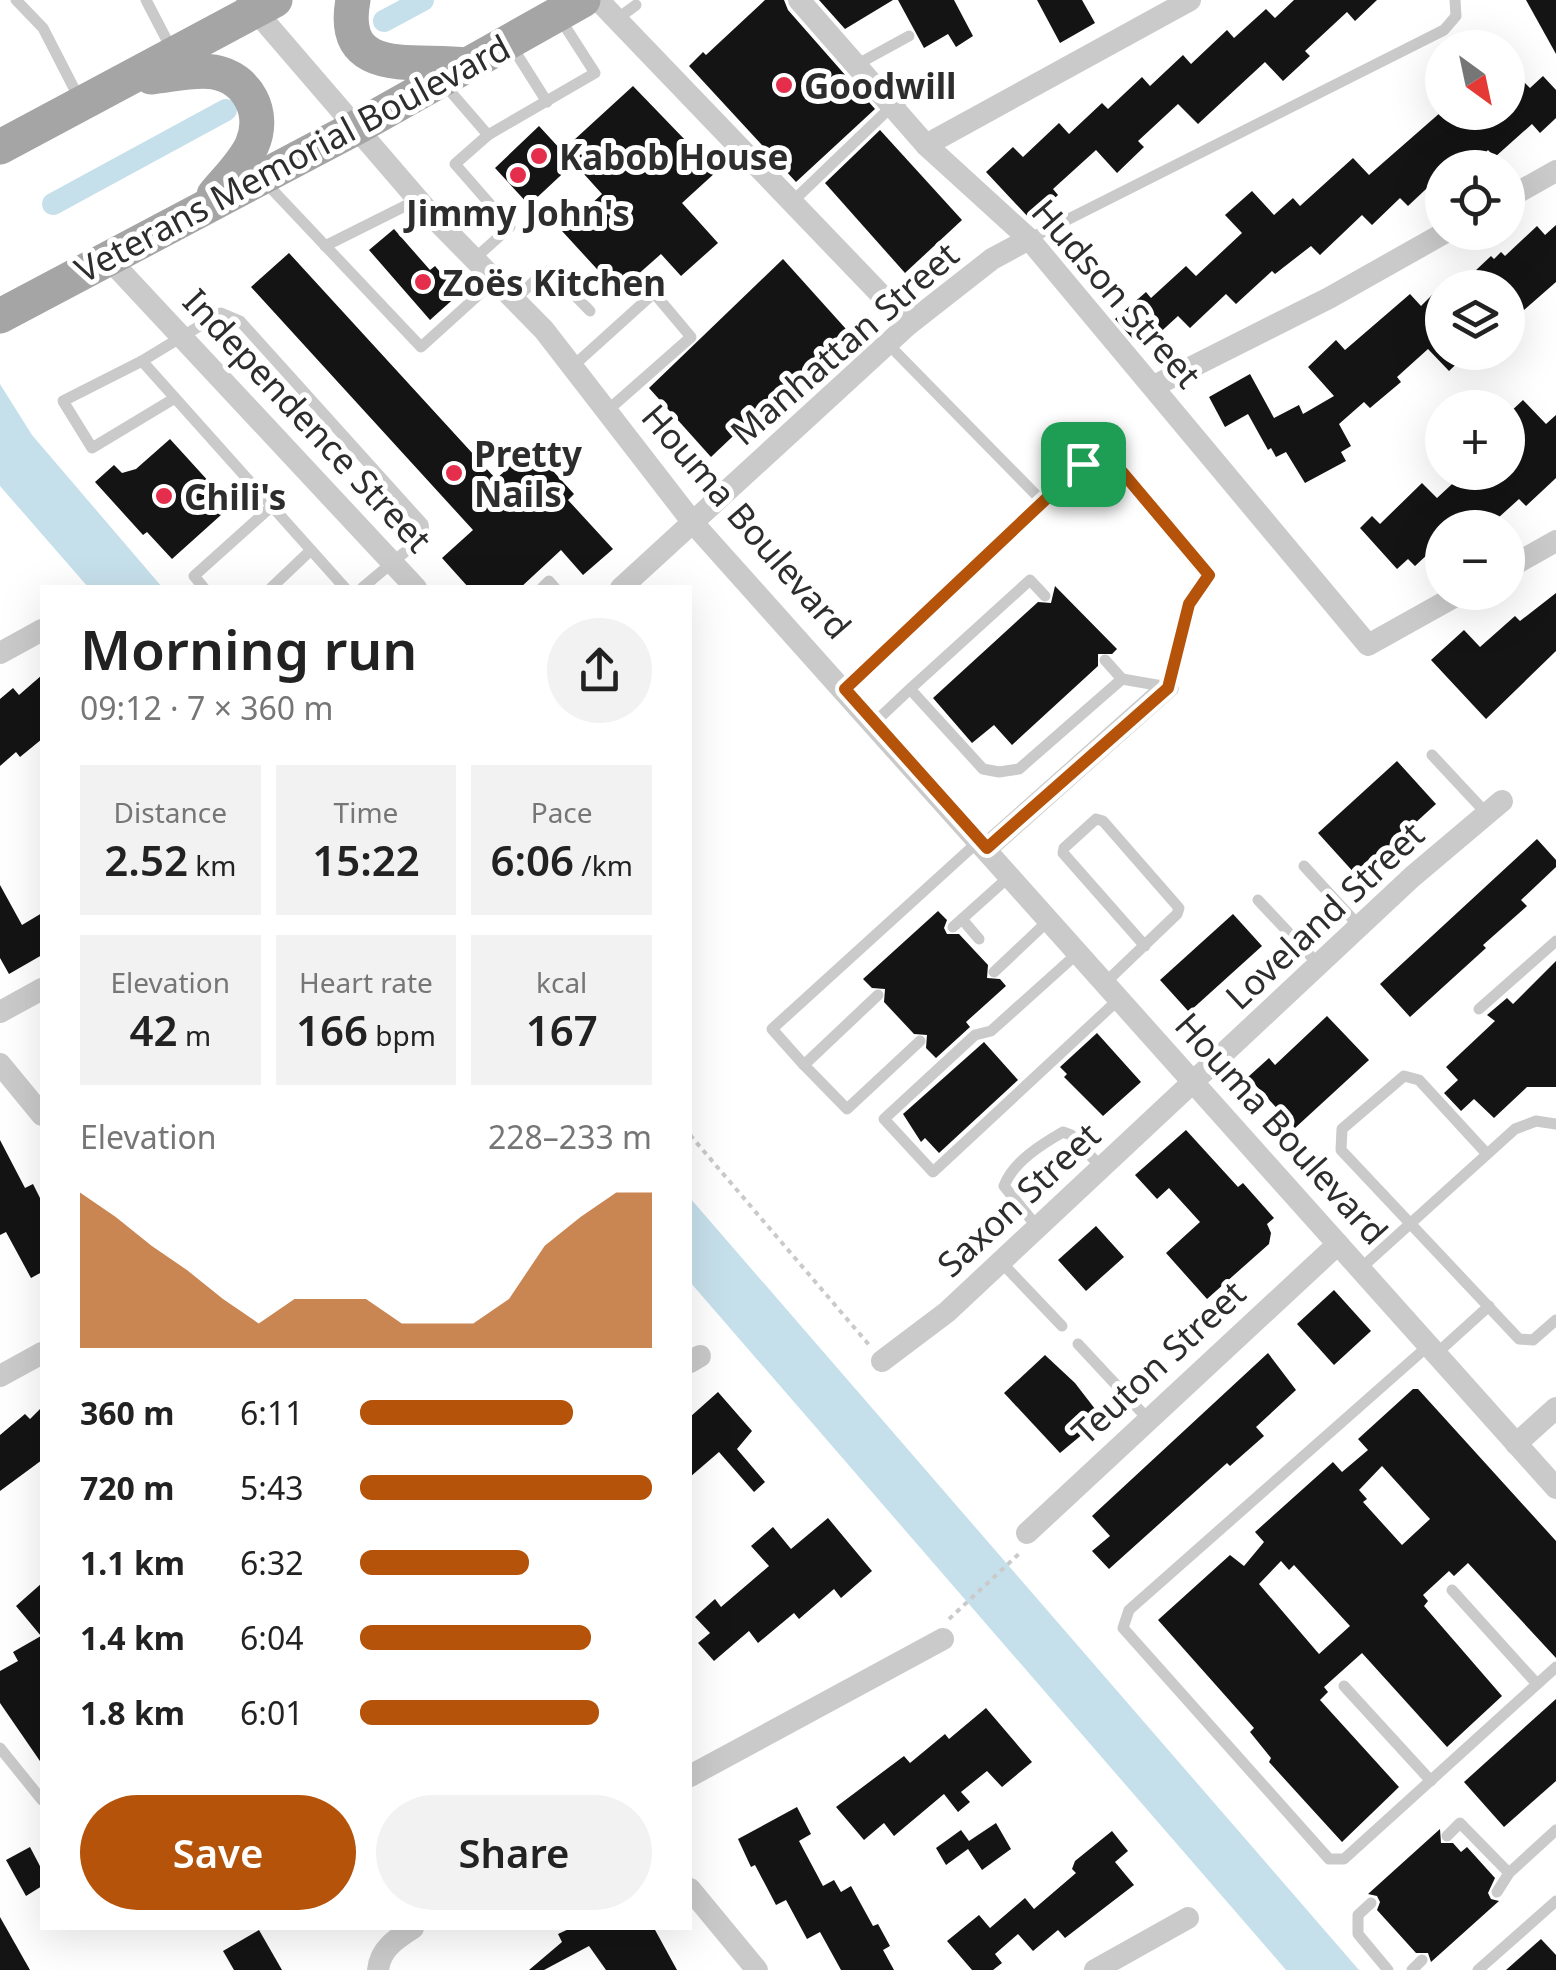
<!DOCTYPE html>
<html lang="en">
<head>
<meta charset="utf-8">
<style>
  :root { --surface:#fff; --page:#f2f2f2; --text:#222; --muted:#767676; --accent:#b45309 }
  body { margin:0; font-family:"Noto Sans",sans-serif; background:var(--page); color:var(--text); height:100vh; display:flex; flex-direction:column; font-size:38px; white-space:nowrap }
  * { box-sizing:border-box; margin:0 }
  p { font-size:32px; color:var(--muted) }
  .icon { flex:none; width:55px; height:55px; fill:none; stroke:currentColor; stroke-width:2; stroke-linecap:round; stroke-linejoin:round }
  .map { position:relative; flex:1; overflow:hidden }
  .details { position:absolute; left:40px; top:585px; width:652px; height:1345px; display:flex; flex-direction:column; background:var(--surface); border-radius:0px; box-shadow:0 10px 40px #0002 }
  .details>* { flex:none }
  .needle { width:65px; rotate:147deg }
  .tools { position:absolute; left:1425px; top:30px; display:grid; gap:20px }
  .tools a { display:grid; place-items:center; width:100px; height:100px; border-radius:50%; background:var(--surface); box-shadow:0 10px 40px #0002; font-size:50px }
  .pin { position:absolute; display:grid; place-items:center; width:85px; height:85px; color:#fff; margin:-42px; border-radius:20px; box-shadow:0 5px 15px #0006 }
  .round { display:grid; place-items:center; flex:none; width:105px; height:105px; border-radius:52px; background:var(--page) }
  .summary { display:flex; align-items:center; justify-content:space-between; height:170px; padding:0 40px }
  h1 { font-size:55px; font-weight:600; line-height:75px }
  .metrics { display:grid; grid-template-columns:repeat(3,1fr); gap:15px; height:170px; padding:10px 40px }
  .metrics div { display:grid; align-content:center; border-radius:0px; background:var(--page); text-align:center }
  .metrics b { font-size:42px; font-weight:600 }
  .metrics small { font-size:28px; font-weight:400 }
  .metrics p { font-size:28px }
  .chart { height:280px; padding:20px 40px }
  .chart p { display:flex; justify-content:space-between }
  .chart svg { width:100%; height:180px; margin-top:10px; fill:var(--accent); opacity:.7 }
  .primary-button { display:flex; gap:20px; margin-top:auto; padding:20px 40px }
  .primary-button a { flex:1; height:115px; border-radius:60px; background:var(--accent); color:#fff; font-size:40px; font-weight:600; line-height:115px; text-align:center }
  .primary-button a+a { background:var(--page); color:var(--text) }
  ul { padding:0 40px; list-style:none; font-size:32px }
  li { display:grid; grid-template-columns:160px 120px 1fr; align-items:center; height:75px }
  li i { height:25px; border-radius:12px; background:var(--accent) }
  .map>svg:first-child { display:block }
</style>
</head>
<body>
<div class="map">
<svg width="1556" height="1970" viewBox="0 0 1556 1970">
  <rect width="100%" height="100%" fill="#fff"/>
  <!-- water -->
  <g fill="#c6e0eb">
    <polygon points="0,384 32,435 162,587 88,587 0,486"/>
    <polygon points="690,1198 1359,1970 1286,1970 690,1282"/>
  </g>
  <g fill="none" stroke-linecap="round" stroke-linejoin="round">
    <!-- canal -->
    <g stroke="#c6e0eb" stroke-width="22">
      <polyline points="384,21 423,0"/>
      <polyline points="53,204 226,110"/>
    </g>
  </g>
  <!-- building -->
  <g fill="#141414" fill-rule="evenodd">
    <polygon points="765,0 784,0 788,10 875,109 796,182 689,66 703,52 706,55"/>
    <polygon points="819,0 893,0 845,29"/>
    <polygon points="898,0 954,0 973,36 956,47 948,34 924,48"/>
    <polygon points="1037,0 1082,0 1095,23 1060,43"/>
    <polygon points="1294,0 1377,0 1355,21 1347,12 1305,51 1310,56 1283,81 1265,62 1198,124 1178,104 1138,141 1144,147 1117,173 1096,150 1053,189 1058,195 1031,220 986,172 1013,147 1023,157 1059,123 1069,134 1102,103 1108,109 1142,77 1150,86 1183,55 1191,64 1227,30 1234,38 1266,9 1275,18"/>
    <polygon points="1526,0 1556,0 1556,54"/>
    <polygon points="1543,76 1556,90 1556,118 1540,133 1532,124 1495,157 1488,150 1469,168 1442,168 1442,174 1408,206 1400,198 1372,225 1362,215 1320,255 1311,246 1275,274 1272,271 1236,304 1226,294 1190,328 1178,316 1142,349 1115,319 1146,292 1151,298 1186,266 1196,276 1242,233 1225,215 1252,191 1274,215 1293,198 1300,206 1353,158 1369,175 1441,112 1453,124 1466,112 1508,112 1508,97 1524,82 1530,88"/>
    <polygon points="633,86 716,172 682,203 718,243 681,276 661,254 618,292 562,231 602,194 574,163 529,205 495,168 539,126 562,151"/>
    <polygon points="880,130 962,220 905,273 825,183"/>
    <polygon points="1556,225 1556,282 1508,324 1508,288 1457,288 1491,256 1494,259 1501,252 1505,256 1537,226 1545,235"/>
    <polygon points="394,229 430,270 435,266 459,294 430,320 369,250"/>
    <polygon points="289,253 496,479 531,447 574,494 568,500 613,549 583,575 561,550 520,588 469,588 442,558 473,530 251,287"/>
    <polygon points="783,259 846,329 711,457 649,388"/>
    <polygon points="1442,285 1442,352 1469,352 1449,371 1428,349 1397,377 1401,382 1370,408 1364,402 1339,424 1351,446 1341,452 1346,461 1305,483 1286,452 1276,457 1271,448 1268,450 1248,414 1225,427 1209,397 1250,374 1274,418 1299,405 1303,414 1334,396 1308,367 1336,340 1345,350 1410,294 1421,306"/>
    <polygon points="1523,400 1546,424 1556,415 1556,478 1526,506 1519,499 1487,528 1442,528 1442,541 1415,566 1408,559 1397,569 1360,528 1372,516 1380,524 1422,483 1437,498 1465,472 1508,472 1508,414"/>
    <polygon points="170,439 231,506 172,559 147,532 143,535 95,482 114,465 122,473 136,469"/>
    <polygon points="1055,586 1117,649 1112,654 1098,654 1098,666 1012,745 994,725 972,743 933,698 1038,602 1051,603"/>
    <polygon points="1556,593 1556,651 1486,719 1431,660 1464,630 1480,647 1515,616 1520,621"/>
    <polygon points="42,675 42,739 20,757 16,752 0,766 0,699 13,688 19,695"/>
    <polygon points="1397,761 1436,804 1357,876 1318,833"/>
    <polygon points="1537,839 1556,860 1556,867 1521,900 1527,906 1483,945 1486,948 1410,1017 1380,984"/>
    <polygon points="0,885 22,925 42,913 42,955 9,974 0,958"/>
    <polygon points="938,911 947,920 944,928 947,934 959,934 988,965 987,978 1000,979 1006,986 966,1022 970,1027 936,1058 926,1048 927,1035 914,1034 884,1002 885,989 872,988 863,979"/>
    <polygon points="1233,914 1262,946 1189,1012 1160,980"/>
    <polygon points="1556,961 1556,1087 1527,1087 1494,1118 1474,1099 1461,1111 1444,1093 1458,1080 1446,1067 1495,1021 1487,1015 1507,998 1513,1004"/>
    <polygon points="1327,1016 1369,1060 1295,1128 1248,1077 1269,1058 1275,1065"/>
    <polygon points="1097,1033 1141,1082 1103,1116 1064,1077 1067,1074 1060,1067"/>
    <polygon points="984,1042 1018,1080 939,1153 925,1138 921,1142 903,1114"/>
    <polygon points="1186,1130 1238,1187 1243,1183 1274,1218 1267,1224 1271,1233 1269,1244 1207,1299 1166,1253 1200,1222 1169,1188 1157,1199 1135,1175"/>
    <polygon points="0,1140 25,1188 33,1184 42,1202 42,1272 31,1278 6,1232 0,1235"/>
    <polygon points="1096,1226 1124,1257 1086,1291 1058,1260"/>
    <polygon points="1334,1290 1371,1331 1334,1365 1297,1324"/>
    <polygon points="1268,1353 1296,1390 1256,1427 1264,1436 1230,1466 1227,1463 1109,1569 1092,1551 1110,1536 1092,1516"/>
    <polygon points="1045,1355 1075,1383 1102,1418 1060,1453 1004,1393"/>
    <path d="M 1413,1389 L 1418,1389 L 1556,1541 L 1556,1658 L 1468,1563 L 1454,1576 L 1449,1571 L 1423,1595 L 1428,1601 L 1424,1606 L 1502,1696 L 1447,1747 L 1362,1653 L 1324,1687 L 1328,1692 L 1320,1700 L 1399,1787 L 1342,1842 L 1269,1762 L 1271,1758 L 1250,1732 L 1254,1728 L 1158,1620 L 1230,1555 L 1244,1566 L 1264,1542 L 1255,1532 L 1333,1462 L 1342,1472 L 1368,1450 L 1358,1439 ZM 1382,1466 L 1430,1519 L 1402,1545 L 1363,1502 L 1367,1499 L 1359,1490 ZM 1281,1561 L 1289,1570 L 1294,1565 L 1350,1626 L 1319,1654 L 1259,1584 Z"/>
    <polygon points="718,1392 752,1431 737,1449 765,1482 754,1492 719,1452 690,1477 690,1417"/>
    <polygon points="42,1407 42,1460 0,1491 0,1435 25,1414 30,1419"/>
    <polygon points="828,1518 872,1571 841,1598 834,1589 799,1619 794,1613 758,1643 749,1631 714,1661 698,1643 710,1633 695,1617 715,1599 721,1607 769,1566 751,1546 773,1527 791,1549"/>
    <polygon points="42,1583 42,1764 0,1703 0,1671 18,1661 13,1652 41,1636 16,1606"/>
    <polygon points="1556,1699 1556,1781 1504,1827 1464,1782"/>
    <polygon points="986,1708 1032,1762 1002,1787 987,1771 961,1792 970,1802 958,1812 944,1794 894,1836 884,1823 864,1840 836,1807 904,1756 910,1763 945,1734 949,1739"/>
    <polygon points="797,1807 811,1834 799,1841 823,1886 834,1880 841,1892 851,1886 873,1926 878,1924 890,1946 883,1950 894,1970 841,1970 820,1932 807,1939 786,1900 776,1905 755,1865 751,1867 738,1839"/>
    <polygon points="996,1823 1011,1849 982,1870 968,1849 946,1865 936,1848 961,1830 969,1841"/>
    <polygon points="1440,1829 1441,1843 1453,1843 1461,1852 1467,1847 1495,1878 1488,1893 1491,1899 1499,1901 1431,1962 1428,1953 1416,1953 1377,1910 1380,1902 1377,1896 1368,1894"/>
    <polygon points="1112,1831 1128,1851 1115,1862 1134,1885 1065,1938 1058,1930 1033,1951 1018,1934 995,1954 1002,1963 993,1970 972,1970 947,1941 979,1915 990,1928 1025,1898 1034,1909 1076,1873 1072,1869 1075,1861"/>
    <polygon points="30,1847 42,1870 42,1886 26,1896 6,1860"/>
    <polygon points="0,1917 30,1970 0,1970"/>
    <polygon points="571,1928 654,1928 677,1970 606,1970 589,1946 544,1970 529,1970 562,1942 558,1934"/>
    <polygon points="259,1930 282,1970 234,1970 223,1951"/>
    <polygon points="1541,1939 1556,1955 1556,1970 1506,1970"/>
  </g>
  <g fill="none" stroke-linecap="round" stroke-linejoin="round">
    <!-- path -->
    <g stroke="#cacaca" stroke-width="4" stroke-dasharray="5 5" stroke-linecap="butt">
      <polyline points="690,1135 870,1346"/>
      <polyline points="949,1619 1022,1551"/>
    </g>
    <!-- lane -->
    <g stroke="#cacaca" stroke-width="11">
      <polyline points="16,0 43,28 80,100"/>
      <polyline points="146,0 173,52"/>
      <polyline points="617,19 636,5"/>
      <polyline points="511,45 547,102"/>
      <polyline points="856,65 909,36"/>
      <polyline points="443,83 488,135 455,164 510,227 474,259"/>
      <polyline points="488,135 595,73 559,17"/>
      <polyline points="266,183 421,347 495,280"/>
      <polyline points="792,202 892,106 934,82"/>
      <polyline points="1029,239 1444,30 1456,16 1455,0"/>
      <polyline points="325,246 419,199"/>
      <polyline points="514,300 543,273 551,271 590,311"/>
      <polyline points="888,344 1043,502"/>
      <polyline points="142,361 63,401 92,448 175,398"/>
      <polyline points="572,367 654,293 691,337 607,411"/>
      <polyline points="204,588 194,576 271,507"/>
      <polyline points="271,588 311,550"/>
      <polyline points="345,588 142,361 221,313 240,321 423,524 424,532 418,541 362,588"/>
      <polyline points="542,588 549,581 555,588"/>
      <polyline points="1105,660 1122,679"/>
      <polyline points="845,689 1083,464 1118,467 1209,575 1189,604 1168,687 1122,679 1019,769 999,772 983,769 910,689 875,722"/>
      <polyline points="910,689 1030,580 1045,596"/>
      <polyline points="1432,755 1487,814"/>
      <polyline points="1304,866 1360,927"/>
      <polyline points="1258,900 1319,965"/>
      <polyline points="962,919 979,939"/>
      <polyline points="953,927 1011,875"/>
      <polyline points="1079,952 991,1031 975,1035 884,1119 933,1172 1119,999"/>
      <polyline points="994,972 1049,920"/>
      <polyline points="1106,982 1177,914 1179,908 1103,821 1096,819 1064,848 1063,853 1145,946"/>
      <polyline points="878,995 804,1065 847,1109 920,1041"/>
      <polyline points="1479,1009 1556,941"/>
      <polyline points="804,1065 772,1029 980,840"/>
      <polyline points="1487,1154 1419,1080 1404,1076 1342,1129 1341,1150 1519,1339 1533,1340 1556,1320"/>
      <path d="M 1038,1228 L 1004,1186 C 1013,1162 1042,1144 1063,1132 L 1071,1135 L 1103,1169"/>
      <polyline points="1001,1262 1062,1326"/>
      <polyline points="1360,1269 1515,1129 1536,1121 1556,1124"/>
      <polyline points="1078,1344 1147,1418"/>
      <polyline points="1428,1346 1129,1610 1123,1628 1329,1859 1344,1859 1556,1667"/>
      <polyline points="1436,1354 1489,1306"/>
      <polyline points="1452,1590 1537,1684"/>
      <polyline points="1344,1686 1431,1781"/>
      <polyline points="0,1748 42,1800"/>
      <polyline points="1447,1836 1460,1823 1509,1873"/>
      <polyline points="1497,1892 1509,1873 1556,1830"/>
      <polyline points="1371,1903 1358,1915 1358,1934 1388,1970"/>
      <polyline points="1412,1970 1422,1960"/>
      <polyline points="1478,1970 1556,1901"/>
    </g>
    <!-- street -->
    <g stroke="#cacaca" stroke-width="22">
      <polyline points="598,0 909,324"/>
      <polyline points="799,0 926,145 1029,239 1368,645 1463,592"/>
      <polyline points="247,1 433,217 544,330 694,524 1556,1488"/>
      <polyline points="926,145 1190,0"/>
      <polyline points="1508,198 1556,171"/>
      <polyline points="108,258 416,588"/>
      <polyline points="1154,386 1329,298 1446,232"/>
      <polyline points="1508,568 1556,541"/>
      <polyline points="621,588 909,324 992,259 1029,239"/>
      <polyline points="0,653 42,630"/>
      <polyline points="987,848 1168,687"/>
      <polyline points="0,1012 42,989"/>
      <polyline points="0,1064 42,1115"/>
      <polyline points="882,1361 947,1312 1412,877 1502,801"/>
      <polyline points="690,1362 700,1356"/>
      <polyline points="0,1376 42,1353"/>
      <polyline points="1516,1444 1556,1408"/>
      <polyline points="1027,1533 1338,1244"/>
      <polyline points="690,1776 943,1639"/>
      <polyline points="690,1889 757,1970"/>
      <path d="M 378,1970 C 380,1949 396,1939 413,1928"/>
      <polyline points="1095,1970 1188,1918"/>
    </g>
    <!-- primary -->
    <g stroke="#a5a5a5" stroke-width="35">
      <path d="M 353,0 C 338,80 418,58 466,65"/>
      <path d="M 151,77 C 171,75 194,69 214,72 C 248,78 266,113 252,145 C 244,163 226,180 214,195"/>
      <polyline points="0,147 275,0"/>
      <polyline points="0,316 359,126 583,0"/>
    </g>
  </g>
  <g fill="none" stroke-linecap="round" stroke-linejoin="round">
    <!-- route casing -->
    <g stroke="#fff" stroke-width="20">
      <polygon id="route" points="1083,464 1118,467 1209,575 1189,604 1168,688 987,848 845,689"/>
    </g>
    <!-- route -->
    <use href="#route" stroke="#b45309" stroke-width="12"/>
  </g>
  <!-- markers -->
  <g fill="#e52e4c" stroke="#fff" stroke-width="4">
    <circle cx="784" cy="85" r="10"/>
    <circle cx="539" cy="156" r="10"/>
    <circle cx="518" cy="175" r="10"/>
    <circle cx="423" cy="282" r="10"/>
    <circle cx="454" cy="473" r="10"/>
    <circle cx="164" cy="496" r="10"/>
  </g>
  <g text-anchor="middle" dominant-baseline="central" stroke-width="10" stroke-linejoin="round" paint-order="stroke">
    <!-- poi labels -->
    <g font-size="35" font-weight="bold" fill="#2d2d2d" stroke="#fff" text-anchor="start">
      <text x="804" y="85">Goodwill</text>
      <text x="559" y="156">Kabob House</text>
      <text x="518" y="212" text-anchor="middle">Jimmy John's</text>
      <text x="443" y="282">Zoës Kitchen</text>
      <text x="474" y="453">Pretty<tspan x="474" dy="40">Nails</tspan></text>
      <text x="184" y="496">Chili's</text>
    </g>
    <!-- street labels -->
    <g font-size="35" fill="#2d2d2d" stroke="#fff">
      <text transform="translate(292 158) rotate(-28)">Veterans Memorial Boulevard</text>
      <text transform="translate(1117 293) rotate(49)">Hudson Street</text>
      <text transform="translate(844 343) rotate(-41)">Manhattan Street</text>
      <text transform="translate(308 420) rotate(47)">Independence Street</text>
      <text transform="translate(747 521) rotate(49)">Houma Boulevard</text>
      <text transform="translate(1324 915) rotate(-43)">Loveland Street</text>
      <text transform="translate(1282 1128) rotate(48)">Houma Boulevard</text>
      <text transform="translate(1018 1199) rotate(-43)">Saxon Street</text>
      <text transform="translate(1158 1362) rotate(-43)">Teuton Street</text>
    </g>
  </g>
</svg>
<div class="tools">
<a><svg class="needle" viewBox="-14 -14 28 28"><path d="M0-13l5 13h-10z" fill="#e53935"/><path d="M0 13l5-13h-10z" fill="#767676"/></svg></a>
<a><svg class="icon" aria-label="locate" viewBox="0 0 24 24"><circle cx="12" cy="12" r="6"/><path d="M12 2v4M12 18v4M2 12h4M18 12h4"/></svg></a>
<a><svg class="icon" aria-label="layers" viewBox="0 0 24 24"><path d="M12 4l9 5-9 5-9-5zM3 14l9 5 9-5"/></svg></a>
<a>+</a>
<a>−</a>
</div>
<div class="pin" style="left:1083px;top:464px;background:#1e9e55"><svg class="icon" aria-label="arrive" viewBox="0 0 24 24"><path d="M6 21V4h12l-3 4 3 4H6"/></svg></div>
<section class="details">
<div class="summary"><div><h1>Morning run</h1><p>09:12 · 7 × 360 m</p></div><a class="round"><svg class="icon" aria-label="share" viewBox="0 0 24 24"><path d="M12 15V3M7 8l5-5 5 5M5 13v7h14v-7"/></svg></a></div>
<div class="metrics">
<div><p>Distance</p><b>2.52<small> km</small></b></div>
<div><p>Time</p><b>15:22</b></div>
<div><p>Pace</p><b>6:06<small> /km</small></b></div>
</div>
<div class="metrics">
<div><p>Elevation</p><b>42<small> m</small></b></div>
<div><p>Heart rate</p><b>166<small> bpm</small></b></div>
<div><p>kcal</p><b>167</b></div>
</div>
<div class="chart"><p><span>Elevation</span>228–233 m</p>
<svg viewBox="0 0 160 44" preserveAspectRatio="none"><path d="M0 44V6L10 12L20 19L30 25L40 32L50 38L60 32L70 32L80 32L90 38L100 38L110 38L120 32L130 19L140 12L150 6L160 6V44z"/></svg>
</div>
<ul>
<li><b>360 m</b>6:11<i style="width:73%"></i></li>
<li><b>720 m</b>5:43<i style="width:100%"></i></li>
<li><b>1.1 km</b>6:32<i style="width:58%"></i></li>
<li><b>1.4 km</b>6:04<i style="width:79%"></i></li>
<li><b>1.8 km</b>6:01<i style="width:82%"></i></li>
</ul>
<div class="primary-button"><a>Save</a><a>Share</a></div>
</section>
</div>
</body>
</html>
